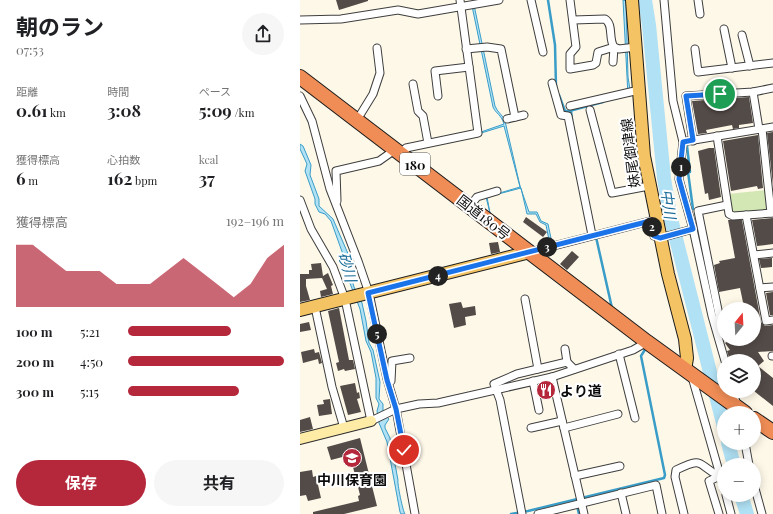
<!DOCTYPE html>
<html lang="ja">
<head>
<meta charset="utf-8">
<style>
  :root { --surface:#fff; --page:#f6f6f6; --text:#202124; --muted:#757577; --accent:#b5283c }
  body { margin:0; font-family:"Playfair Display","Noto Sans JP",serif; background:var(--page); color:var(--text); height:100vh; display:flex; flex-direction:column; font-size:15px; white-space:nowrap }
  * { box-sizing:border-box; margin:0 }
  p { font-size:13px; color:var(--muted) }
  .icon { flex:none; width:22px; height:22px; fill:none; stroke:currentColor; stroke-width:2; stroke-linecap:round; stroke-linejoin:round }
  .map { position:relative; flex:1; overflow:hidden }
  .drawer { display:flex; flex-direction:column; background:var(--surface); width:300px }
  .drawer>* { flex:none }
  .needle { width:26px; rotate:18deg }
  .buttons { position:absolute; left:417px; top:302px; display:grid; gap:8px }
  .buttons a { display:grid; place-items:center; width:44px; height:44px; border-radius:50%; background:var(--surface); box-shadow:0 2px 10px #0003; font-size:20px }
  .pin { position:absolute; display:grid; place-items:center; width:34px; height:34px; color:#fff; margin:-17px; border:2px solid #fff; border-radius:50%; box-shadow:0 1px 4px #0007 }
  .km { position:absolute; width:20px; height:20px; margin:-10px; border-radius:50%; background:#222; color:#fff; font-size:11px; line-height:20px; text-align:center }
  .round { display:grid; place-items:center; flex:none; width:42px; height:42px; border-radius:21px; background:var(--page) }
  .headline { display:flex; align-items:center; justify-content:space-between; height:68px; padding:0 16px }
  h1 { font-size:22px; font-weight:700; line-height:30px }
  .stats { display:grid; grid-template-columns:repeat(3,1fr); gap:6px; height:68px; padding:4px 16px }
  .stats div { display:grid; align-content:center }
  .stats b { font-size:17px; font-weight:700 }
  .stats small { font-size:11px; font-weight:400 }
  .stats p { font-size:11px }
  .chart { height:112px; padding:8px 16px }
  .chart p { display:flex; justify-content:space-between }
  .chart svg { width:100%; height:72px; margin-top:4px; fill:var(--accent); opacity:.7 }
  .primary-button { display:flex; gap:8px; margin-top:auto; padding:8px 16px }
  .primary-button a { flex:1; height:46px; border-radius:24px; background:var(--accent); color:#fff; font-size:16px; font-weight:700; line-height:46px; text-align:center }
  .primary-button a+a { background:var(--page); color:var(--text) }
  ul { padding:0 16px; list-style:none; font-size:13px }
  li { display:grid; grid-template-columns:64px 48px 1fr; align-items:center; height:30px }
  li i { height:10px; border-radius:5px; background:var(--accent) }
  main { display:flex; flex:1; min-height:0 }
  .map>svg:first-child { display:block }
</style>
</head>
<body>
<main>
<section class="drawer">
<div class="headline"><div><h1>朝のラン</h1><p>07:53</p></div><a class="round"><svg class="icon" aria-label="share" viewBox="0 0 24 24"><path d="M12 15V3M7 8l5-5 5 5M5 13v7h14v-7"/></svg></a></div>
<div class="stats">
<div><p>距離</p><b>0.61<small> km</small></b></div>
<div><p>時間</p><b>3:08</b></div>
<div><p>ペース</p><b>5:09<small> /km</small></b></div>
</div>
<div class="stats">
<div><p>獲得標高</p><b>6<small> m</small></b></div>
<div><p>心拍数</p><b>162<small> bpm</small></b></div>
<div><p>kcal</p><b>37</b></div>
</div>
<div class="chart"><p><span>獲得標高</span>192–196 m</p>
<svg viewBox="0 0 160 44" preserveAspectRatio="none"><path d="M0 44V6L10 6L20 14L30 22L40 22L50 22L60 30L70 30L80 30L90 22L100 14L110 22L120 30L130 38L140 30L150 14L160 6V44z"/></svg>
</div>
<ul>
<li><b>100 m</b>5:21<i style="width:66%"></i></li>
<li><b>200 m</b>4:50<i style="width:100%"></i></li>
<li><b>300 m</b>5:15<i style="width:71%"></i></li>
</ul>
<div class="primary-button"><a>保存</a><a>共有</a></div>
</section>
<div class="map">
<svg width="473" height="514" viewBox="0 0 473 514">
  <rect width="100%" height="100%" fill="#fef8e9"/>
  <!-- green -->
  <polygon fill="#d3e7b5" points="466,190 468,209 465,212 432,213 428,194"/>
  <!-- water -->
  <g fill="#b0e1f4" stroke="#399dc8">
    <path d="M 173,0 L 195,106 C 197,112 203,115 205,121 L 220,186 L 229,212 L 237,212 L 241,221 L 248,224 L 252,243 L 250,245 L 246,225 L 240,222 L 236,214 L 227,214 L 221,188 L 187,197 L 190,213 L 186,197 L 220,187 L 204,126 L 178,134 L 178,133 L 204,124 C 201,114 196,114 193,107 L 172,6 Z"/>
    <polygon points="323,0 326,1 328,77 331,96 328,96"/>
    <path d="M 0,144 L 3,146 L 11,165 L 10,175 L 19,199 L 19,206 L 33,219 L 49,256 L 47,267 L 49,269 L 54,287 L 62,303 L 66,321 L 69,343 L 73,350 L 80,382 L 79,399 L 83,404 L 83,413 L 89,419 L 85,425 L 85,428 L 90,438 L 98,480 C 97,483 103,512 105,514 L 101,514 L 100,512 L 87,442 L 79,423 L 77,411 L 79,404 L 76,398 L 76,378 L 71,352 L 66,341 L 60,309 L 44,268 L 45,260 L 31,221 L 25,214 L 19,212 L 15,204 L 15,199 L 5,171 L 7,164 L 0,149 Z"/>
  </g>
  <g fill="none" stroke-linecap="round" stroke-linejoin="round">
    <!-- stream -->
    <g stroke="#399dc8" stroke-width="2.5">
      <polyline points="248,0 255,45 256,87"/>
      <polyline points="259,95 265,111 271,111"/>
      <polyline points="272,120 271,111 273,110 303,102"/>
      <polyline points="387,146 390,172 388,172 393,209"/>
      <polyline points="296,237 312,308"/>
      <polyline points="277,506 279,514"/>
      <polyline points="211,514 228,511 364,478 365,475 341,356 346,348"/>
    </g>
    <!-- river -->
    <g stroke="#b0e1f4" stroke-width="14">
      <polyline points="345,0 349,25 364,178 370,215 424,427"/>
      <polyline points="428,443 434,465"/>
      <polyline points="441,495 447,514"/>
    </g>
  </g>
  <!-- building -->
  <g fill="#534b48">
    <polygon points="36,0 68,0 68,1 39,10"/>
    <polygon points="449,97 453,123 439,125 439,128 433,129 432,125 406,130 407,133 398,134 392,101"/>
    <polygon points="473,132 473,185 467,133"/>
    <polygon points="458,135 463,188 458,189 457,186 431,191 423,141"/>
    <polygon points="409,148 414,148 421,197 409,200 408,193 405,194 398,151"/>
    <polygon points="226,217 247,232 243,237 223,222"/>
    <polygon points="473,218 473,244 457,246 452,220"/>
    <polygon points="428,220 442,220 461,322 465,326 473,325 473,351 458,352 464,361 458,366 473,378 473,406 454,391 454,361 430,361 427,351 430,350 425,343 431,339 454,339 454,309 448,309 448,307 444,307 440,288 419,292 414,265 420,263 419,261 435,258"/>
    <polygon points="198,242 200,252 191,254 189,243"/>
    <polygon points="272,251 279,257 267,270 260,264"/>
    <polygon points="472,258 472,267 461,268 459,259"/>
    <polygon points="21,263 23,276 28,273 33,285 31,286 33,294 21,297 20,291 27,289 22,278 6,279 6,286 10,300 0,302 0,274 9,274 9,270 12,270 11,264"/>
    <polygon points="473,292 473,315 470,315 466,293"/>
    <polygon points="161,302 163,308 175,306 176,315 165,317 166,325 154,328 149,304"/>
    <polygon points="39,308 49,360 53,360 55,369 45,371 44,369 38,371 36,363 39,362 28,311"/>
    <polygon points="9,322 11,330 0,332 0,324"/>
    <polygon points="14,349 15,353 19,352 22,363 19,364 18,359 3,363 1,352"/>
    <polygon points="55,383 57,393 59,392 60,398 57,399 61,412 48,415 40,386"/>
    <polygon points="30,399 32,414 19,416 17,405 24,404 23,400"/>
    <polygon points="10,417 13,429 0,432 0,420"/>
    <polygon points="60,438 77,506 44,514 13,514 13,512 59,501 58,496 60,495 50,455 31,460 27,447"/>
    <polygon points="12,470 13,477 16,476 21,498 8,501 6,495 0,496 0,472"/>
  </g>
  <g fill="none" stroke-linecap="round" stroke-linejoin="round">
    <!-- street casing -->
    <g stroke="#3e3e3e" stroke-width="9">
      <g id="street">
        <polyline points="231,0 243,52"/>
        <polyline points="270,0 276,47 270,54 270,69 293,65 296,63 298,52 314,47 313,62"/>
        <polyline points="364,0 373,101 383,142 379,179 393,229 412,316 425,361"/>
        <polyline points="398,0 400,14"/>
        <polyline points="0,20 41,19 98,10 118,14 199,0"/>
        <path d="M 273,20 L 305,19 C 314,25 308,38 314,47 L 319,49 L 336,47"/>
        <polyline points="424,29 432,68"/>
        <polyline points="442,35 450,66"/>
        <polyline points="166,49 187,47 201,49 215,117"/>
        <polyline points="395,49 398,72 473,63"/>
        <polyline points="252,83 261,115 268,116 292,235"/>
        <polyline points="113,84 118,111 123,116 128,143"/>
        <polyline points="453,92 459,129"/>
        <polyline points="0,96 12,121 30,189 58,261 69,293 87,379 96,409 115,514"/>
        <polyline points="138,96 135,71 169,67"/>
        <polyline points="270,106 339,90"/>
        <polyline points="290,110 312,193 349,186"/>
        <polyline points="207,119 224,115"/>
        <polyline points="57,120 73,94 80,73 77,48"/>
        <polyline points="462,129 471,213"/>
        <polyline points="417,136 429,214 433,216 473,213"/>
        <polyline points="388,141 473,127"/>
        <polyline points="393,141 386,96 453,92 473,88"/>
        <polyline points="101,153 106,148 178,133 160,0"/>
        <polyline points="0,200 11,229 33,267 45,299 71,421 96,409 119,404 138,403 252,377 333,350 347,342"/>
        <polyline points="37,201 36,171 79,161 96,149"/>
        <polyline points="170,206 177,197 197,191"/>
        <polyline points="446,215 466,321 473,320"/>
        <polyline points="230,252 350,221 354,236 360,238 393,229"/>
        <polyline points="454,255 473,253"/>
        <polyline points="460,288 473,287"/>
        <polyline points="225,299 238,369"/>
        <polyline points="15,307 32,387 44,428"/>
        <polyline points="417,329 419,315 398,211 427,205"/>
        <polyline points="265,349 267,362"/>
        <polyline points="319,354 335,418"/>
        <polyline points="472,356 473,356"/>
        <polyline points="252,377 284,514"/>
        <polyline points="392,377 424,489"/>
        <polyline points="91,381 92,361 110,358"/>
        <polyline points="233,381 239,410"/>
        <polyline points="433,391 437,406"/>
        <polyline points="231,428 262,421"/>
        <polyline points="264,428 318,414"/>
        <polyline points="445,443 449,465"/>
        <polyline points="275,476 320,466"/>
        <polyline points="454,485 462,514"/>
        <polyline points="321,493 326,514"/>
        <polyline points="426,495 431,514"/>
        <polyline points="222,514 200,400 194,384 217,374 267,362 274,369"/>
        <polyline points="238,514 356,485 362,514"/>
        <path d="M 384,514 L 375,477 L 376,470 C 407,455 396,466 420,476"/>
        <polyline points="419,514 409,481 420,476"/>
      </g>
    </g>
    <!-- secondary casing -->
    <g stroke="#2d2d2d" stroke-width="12">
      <polyline id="secondary" points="0,439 71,421"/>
    </g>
    <!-- primary casing -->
    <g stroke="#1c1c1c" stroke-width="14">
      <g id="primary">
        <polyline points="332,0 344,156 368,274 385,339 387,358 385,370"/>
        <polyline points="0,310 230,252"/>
      </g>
    </g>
    <!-- highway casing -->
    <g stroke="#1c1c1c" stroke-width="16">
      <g id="highway">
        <polyline points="0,77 347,342 445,413"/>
        <polyline points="454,419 473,432"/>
      </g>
    </g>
    <!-- street -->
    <use href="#street" stroke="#fff" stroke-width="7"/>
    <!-- secondary -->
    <use href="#secondary" stroke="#fdeba6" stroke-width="10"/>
    <!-- primary -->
    <use href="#primary" stroke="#f4c363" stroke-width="12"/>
    <!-- highway -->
    <use href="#highway" stroke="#f08d56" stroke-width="14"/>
  </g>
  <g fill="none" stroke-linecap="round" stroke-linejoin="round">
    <!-- route casing -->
    <g stroke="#fff" stroke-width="8">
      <polyline id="route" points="104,450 96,409 87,380 68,293 350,221 354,236 360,238 393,229 379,179 383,142 393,140 386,96 420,94"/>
    </g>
    <!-- route -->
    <use href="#route" stroke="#1a73e8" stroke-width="5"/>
  </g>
  <!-- icons -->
  <defs>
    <g id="restaurant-disc" transform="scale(1)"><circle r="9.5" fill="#b5283c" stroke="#fff"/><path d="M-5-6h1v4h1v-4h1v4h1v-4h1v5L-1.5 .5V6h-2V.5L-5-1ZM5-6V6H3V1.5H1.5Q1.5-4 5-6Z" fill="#fff"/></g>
    <g id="school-disc" transform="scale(1)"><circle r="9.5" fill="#b5283c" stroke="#fff"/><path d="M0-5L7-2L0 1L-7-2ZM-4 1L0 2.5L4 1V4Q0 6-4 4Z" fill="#fff"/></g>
  </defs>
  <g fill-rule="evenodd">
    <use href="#restaurant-disc" x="246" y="390"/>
    <use href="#school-disc" x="52" y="458"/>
  </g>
  <g text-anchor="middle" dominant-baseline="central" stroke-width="4" stroke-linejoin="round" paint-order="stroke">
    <!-- shield labels -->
    <rect fill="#fff" stroke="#545454" stroke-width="1" x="100" y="153" width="30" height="22" rx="3"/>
    <g font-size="13" font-weight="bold" fill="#0b0b0b">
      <text x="115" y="164">180</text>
    </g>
    <!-- street labels -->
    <g font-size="14" fill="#0b0b0b" stroke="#fff">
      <text transform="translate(330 153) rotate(-97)">妹尾御津線</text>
      <text transform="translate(184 217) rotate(38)">国道180号</text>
    </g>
    <!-- poi labels -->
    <g font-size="14" font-weight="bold" fill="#0b0b0b" stroke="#fff" text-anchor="start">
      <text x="260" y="390">より道</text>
      <text x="52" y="479" text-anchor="middle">中川保育園</text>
    </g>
    <!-- water labels -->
    <g font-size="15" font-style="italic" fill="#196c97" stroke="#fff">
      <text transform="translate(369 204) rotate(82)">中川</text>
      <text transform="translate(48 267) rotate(75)">砂川</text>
    </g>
  </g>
</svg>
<div class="buttons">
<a><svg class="needle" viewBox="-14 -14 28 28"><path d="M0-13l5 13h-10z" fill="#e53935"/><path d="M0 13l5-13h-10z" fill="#757577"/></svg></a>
<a><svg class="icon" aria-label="layers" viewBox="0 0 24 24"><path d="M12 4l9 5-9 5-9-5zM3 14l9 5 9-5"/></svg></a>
<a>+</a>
<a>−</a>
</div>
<div class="pin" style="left:420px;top:94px;background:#1e9e55"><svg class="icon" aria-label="arrive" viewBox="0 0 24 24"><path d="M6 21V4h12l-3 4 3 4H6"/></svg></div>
<div class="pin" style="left:104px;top:450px;background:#d93025"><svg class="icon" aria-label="check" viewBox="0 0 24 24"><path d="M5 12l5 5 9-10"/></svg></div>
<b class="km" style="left:381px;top:167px">1</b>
<b class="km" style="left:352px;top:227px">2</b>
<b class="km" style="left:247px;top:247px">3</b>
<b class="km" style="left:138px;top:276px">4</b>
<b class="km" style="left:77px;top:334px">5</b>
</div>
</main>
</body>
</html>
